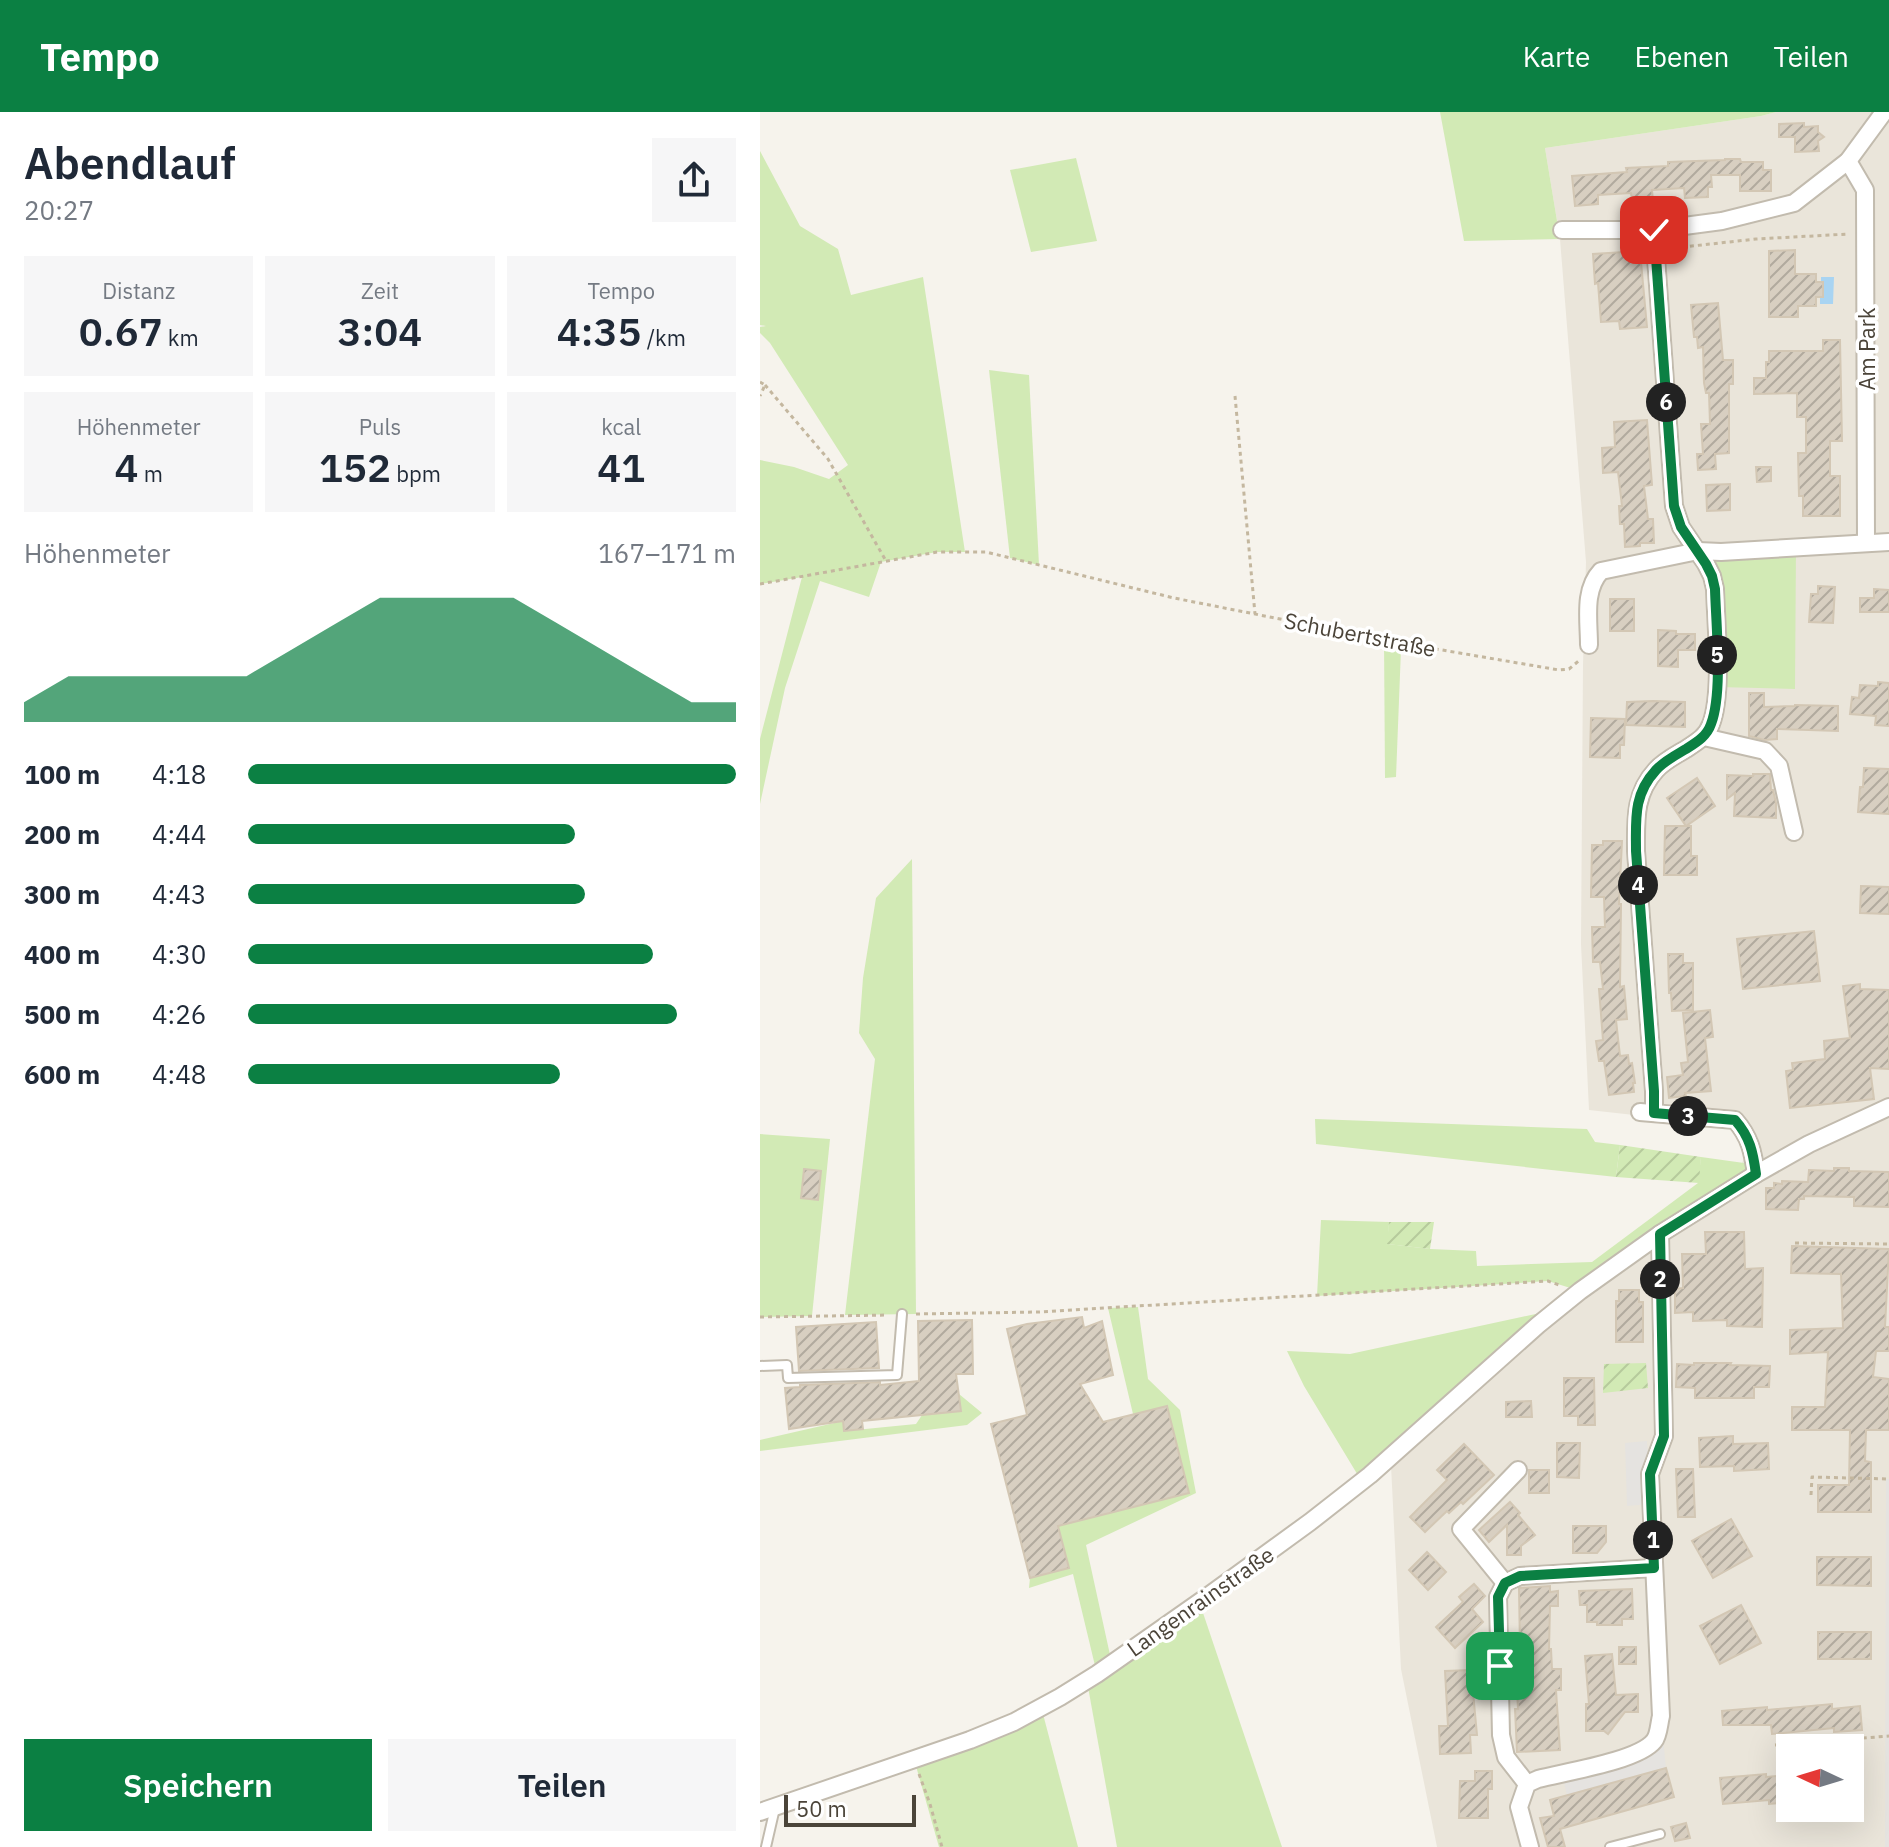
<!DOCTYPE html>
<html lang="de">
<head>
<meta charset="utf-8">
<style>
  :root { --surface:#fff; --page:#f6f6f7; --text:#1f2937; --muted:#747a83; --accent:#0b8043 }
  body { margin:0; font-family:"IBM Plex Sans",sans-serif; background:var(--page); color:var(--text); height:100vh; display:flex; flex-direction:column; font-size:30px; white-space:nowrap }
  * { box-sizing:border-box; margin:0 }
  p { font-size:26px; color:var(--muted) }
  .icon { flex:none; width:44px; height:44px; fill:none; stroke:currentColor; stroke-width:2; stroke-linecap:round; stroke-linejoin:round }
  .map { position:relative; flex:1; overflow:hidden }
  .drawer { display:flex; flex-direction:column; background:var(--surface); width:760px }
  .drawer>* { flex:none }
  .needle { width:52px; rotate:274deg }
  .tools { position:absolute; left:1016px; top:1622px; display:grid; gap:16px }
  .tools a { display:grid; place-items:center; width:88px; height:88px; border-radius:0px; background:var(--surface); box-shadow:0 8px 32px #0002; font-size:40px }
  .scale { position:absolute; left:24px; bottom:20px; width:132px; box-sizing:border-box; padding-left:8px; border:4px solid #4b4439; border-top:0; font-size:22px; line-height:28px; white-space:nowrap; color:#4b4439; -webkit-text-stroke:6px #fff; paint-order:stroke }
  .pin { position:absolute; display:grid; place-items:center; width:68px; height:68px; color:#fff; margin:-34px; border-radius:16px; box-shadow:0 4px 12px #0006 }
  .km { position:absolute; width:40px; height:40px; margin:-20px; border-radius:50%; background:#222; color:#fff; font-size:22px; line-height:40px; text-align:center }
  .round { display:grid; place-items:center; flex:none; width:84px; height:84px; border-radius:0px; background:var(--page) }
  .overview { display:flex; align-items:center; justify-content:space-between; height:136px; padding:0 24px }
  h1 { font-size:44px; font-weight:600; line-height:60px }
  .metrics { display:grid; grid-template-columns:repeat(3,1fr); gap:12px; height:136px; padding:8px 24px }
  .metrics div { display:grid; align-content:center; border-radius:0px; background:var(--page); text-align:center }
  .metrics b { font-size:40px; font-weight:600 }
  .metrics small { font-size:22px; font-weight:400 }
  .metrics p { font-size:22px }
  .chart { height:224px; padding:16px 24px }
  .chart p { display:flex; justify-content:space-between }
  .chart svg { width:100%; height:144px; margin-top:8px; fill:var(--accent); opacity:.7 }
  .cta { display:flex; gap:16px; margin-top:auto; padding:16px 24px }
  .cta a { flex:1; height:92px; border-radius:0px; background:var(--accent); color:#fff; font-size:32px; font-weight:600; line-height:92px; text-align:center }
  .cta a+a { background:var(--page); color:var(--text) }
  ul { padding:0 24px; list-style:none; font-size:26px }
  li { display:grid; grid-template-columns:128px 96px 1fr; align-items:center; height:60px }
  li i { height:20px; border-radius:10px; background:var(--accent) }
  header { display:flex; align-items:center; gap:48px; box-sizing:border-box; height:112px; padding:0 40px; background:var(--accent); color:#fff }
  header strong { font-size:38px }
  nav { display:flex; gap:44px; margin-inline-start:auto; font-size:28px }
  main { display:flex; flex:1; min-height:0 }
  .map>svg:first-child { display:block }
</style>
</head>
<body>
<header>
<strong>Tempo</strong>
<nav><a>Karte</a><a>Ebenen</a><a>Teilen</a></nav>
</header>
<main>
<section class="drawer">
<div class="overview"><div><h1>Abendlauf</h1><p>20:27</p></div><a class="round"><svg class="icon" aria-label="share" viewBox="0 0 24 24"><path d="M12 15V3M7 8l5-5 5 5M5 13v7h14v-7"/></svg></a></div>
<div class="metrics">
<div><p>Distanz</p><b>0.67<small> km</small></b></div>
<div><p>Zeit</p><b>3:04</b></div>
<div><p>Tempo</p><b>4:35<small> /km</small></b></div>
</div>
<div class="metrics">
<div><p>Höhenmeter</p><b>4<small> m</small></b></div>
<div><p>Puls</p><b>152<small> bpm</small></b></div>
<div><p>kcal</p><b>41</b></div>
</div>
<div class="chart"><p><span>Höhenmeter</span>167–171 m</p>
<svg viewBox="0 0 160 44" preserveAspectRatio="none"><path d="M0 44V38L10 30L20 30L30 30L40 30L50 30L60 22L70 14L80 6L90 6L100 6L110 6L120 14L130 22L140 30L150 38L160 38V44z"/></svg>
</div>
<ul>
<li><b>100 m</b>4:18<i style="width:100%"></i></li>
<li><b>200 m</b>4:44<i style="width:67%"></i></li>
<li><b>300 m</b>4:43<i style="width:69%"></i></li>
<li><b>400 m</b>4:30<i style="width:83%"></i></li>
<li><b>500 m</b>4:26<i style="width:88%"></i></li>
<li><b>600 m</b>4:48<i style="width:64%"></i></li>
</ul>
<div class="cta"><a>Speichern</a><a>Teilen</a></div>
</section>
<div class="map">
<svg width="1129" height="1735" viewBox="0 0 1129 1735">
  <defs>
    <pattern id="garden-furrows" width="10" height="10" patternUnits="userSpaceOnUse" patternTransform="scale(2)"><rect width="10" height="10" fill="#d2eab5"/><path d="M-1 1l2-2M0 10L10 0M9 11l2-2" fill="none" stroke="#b6ca9c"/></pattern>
    <pattern id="building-hatch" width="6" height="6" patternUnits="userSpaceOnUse" patternTransform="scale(2)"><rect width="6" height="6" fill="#d8cfc1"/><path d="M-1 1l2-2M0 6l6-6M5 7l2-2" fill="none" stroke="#b1aa9e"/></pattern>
  </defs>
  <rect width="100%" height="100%" fill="#f6f3ec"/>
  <!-- residential -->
  <path fill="#eae5da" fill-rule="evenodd" d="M 1016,0 L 1129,0 L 1129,1735 L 677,1735 L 641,1557 L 631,1353 L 807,1199 L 974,1082 L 986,1037 L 973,1014 L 829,998 L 821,832 L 823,553 L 826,450 L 800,127 L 785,36 L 1001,4 ZM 1030,1636 L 1090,1636 L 1090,1696 L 1030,1696 Z"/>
  <!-- grass -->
  <g fill="#d2eab5">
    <polygon points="680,0 1016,0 1001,4 785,36 800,127 704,129"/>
    <polygon points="0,39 40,114 78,137 91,183 163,165 205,440 177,440 121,450 109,485 60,469 25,576 0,692 0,627 42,465 0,472 0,348 34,355 69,367 88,353 10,231 0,221 0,215 6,214 0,213"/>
    <polygon points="316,46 337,129 271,140 250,58"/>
    <polygon points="229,258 269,263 279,453 250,446"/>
    <polygon points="1036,435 1035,577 957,575 946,452 961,440"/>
    <polygon points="624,528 641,531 641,537 636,665 625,666"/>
    <polygon points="152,747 156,1202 85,1203 115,947 99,921 103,866 116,786"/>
    <path d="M 880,1000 L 975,1008 C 990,1028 993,1038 996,1062 L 900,1122 L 820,1179 L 788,1169 L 557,1184 L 561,1108 L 629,1110 L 628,1132 L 670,1137 L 716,1139 L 717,1154 L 832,1150 L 938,1071 L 941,1045 L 984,1051 C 987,1035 985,1026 973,1014 Z"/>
    <polygon points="555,1007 827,1017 835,1030 860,1033 856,1065 556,1032"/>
    <polygon points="0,1022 70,1027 52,1204 0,1205"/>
    <polygon points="378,1195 388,1267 420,1298 436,1381 326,1433 352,1552 337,1562 313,1462 269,1476 270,1466 309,1456 270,1302 317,1409 407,1294 373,1302 348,1196"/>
    <polygon points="785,1200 602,1370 544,1274 527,1239 590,1242"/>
    <polygon points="199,1282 222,1301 207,1313 0,1339 0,1328 83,1309 85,1319 156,1312 162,1303 200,1298"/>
    <polygon points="441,1495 522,1735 357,1735 328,1575"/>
    <polygon points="283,1602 318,1735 179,1735 154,1647"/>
  </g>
  <!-- garden -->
  <g fill="url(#garden-furrows)">
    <polygon points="860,1033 941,1045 939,1071 856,1065"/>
    <polygon points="629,1110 674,1110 670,1137 627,1132"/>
    <polygon points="886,1251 888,1276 843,1281 844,1252"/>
  </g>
  <!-- parking -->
  <g fill="#e5e3e0">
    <polygon points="887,1329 891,1392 867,1394 865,1331"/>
    <polygon points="1126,1367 1129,1367 1129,1735 1125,1735"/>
    <polygon points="903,1626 906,1656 807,1684 802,1661"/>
  </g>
  <!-- water -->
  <polygon fill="#a9d4f2" points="1061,165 1074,165 1073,192 1060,192 1060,185 1063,185 1063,171 1061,170"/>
  <!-- building -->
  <g fill="url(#building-hatch)" stroke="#d3c7b4" stroke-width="2">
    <polygon points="1044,11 1044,15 1058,14 1058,20 1064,25 1058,29 1059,39 1035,40 1035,25 1019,25 1019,12"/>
    <polygon points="965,47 980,47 981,50 1003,50 1003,58 1011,58 1011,79 980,79 980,63 951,63 952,75 948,75 948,85 925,86 924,76 892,78 893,89 872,90 871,81 838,83 838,92 815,94 812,64 867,60 866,56 908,54 908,50 965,48"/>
    <polygon points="1035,138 1035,162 1056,162 1056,170 1063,170 1063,185 1056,185 1056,194 1038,194 1038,205 1009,205 1009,139"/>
    <polygon points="880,139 887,215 860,217 859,209 841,210 838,171 835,172 833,142"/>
    <polygon points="958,191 963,248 973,248 973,272 969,272 969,341 955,342 956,357 938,358 937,342 943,342 941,312 950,312 949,281 946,281 944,271 943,235 938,236 937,225 934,225 931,193"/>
    <polygon points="1063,228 1080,228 1082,329 1070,329 1070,364 1080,364 1080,404 1043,404 1043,384 1039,384 1038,341 1046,341 1046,305 1037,305 1037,281 994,282 994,266 1006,266 1006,250 1009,250 1009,239 1063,239"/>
    <polygon points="887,308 892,373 884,374 888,407 893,407 894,431 880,431 880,434 865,435 864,412 860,412 859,394 862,394 858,360 843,361 842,336 855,335 854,310"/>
    <polygon points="996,355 1011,355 1011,369 997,370"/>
    <polygon points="970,372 970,398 947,399 946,373"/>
    <polygon points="1058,474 1075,475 1073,511 1049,510 1051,482 1058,482"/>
    <polygon points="1114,477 1129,478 1129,500 1100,500 1100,486 1114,486"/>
    <rect x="850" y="487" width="24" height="32"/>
    <polygon points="898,518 916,519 916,522 935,522 935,538 918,538 918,555 898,554"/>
    <polygon points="1118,570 1129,571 1129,614 1115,613 1116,604 1090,602 1092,585 1099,586 1100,573 1118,574"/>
    <polygon points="989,581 1004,581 1004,595 1035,594 1035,593 1078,594 1078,619 1017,617 1017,627 1004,628 989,624"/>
    <polygon points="893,589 925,590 925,615 866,613 867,590"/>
    <polygon points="831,606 865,607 864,633 860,633 860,646 830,645"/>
    <polygon points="1104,656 1129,657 1129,702 1098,700 1100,675 1103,675"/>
    <polygon points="993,662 1010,662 1011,678 1013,678 1016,691 1016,706 974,704 975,681 967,687 967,663 993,664"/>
    <polygon points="937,666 955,694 926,714 907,686"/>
    <polygon points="905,714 931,714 931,744 937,744 937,763 904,763"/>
    <polygon points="843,729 862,729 859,792 861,792 860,875 864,874 867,907 856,908 860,944 868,943 869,952 872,951 875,971 873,971 874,980 849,983 844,949 839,949 836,929 843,928 839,877 843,877 840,850 833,850 832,815 845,815 844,785 831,785 832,733 843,733"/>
    <polygon points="1101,774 1129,775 1129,802 1100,801"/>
    <polygon points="1054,819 1060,869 983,877 977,827"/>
    <polygon points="908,842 923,842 923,851 933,851 933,898 912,899 911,881 909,881"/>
    <polygon points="1100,872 1100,877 1129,878 1129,957 1110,956 1114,987 1030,996 1026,959 1033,958 1032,951 1065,947 1064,929 1090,926 1083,874"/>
    <polygon points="950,898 953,925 945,926 951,979 925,981 926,984 909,986 907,965 923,963 921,951 928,950 923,901"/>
    <polygon points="1074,1056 1089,1056 1089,1059 1129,1060 1129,1095 1094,1094 1094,1085 1044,1084 1044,1087 1039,1087 1038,1098 1006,1097 1006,1076 1014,1076 1014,1071 1022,1072 1022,1069 1048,1070 1049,1058 1074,1059"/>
    <polygon points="44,1057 61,1059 58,1088 41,1086"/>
    <polygon points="945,1120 984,1120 985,1157 1003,1156 1002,1215 967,1214 967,1208 933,1209 933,1200 915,1201 915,1177 923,1176 922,1142 946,1142"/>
    <polygon points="1032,1134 1129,1137 1125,1215 1129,1215 1129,1239 1116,1239 1113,1265 1129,1267 1129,1318 1106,1318 1105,1349 1111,1350 1111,1400 1058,1400 1058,1373 1089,1373 1090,1318 1032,1318 1032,1295 1065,1295 1068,1240 1030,1242 1030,1218 1083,1216 1081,1162 1031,1161"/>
    <polygon points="859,1178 879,1178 879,1190 883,1190 883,1230 856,1230 856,1189 859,1189"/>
    <polygon points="322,1205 324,1216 342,1209 353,1263 320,1272 343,1310 407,1294 429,1381 298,1414 309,1456 270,1466 231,1312 267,1303 247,1217 267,1212"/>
    <polygon points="212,1208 213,1262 196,1262 201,1299 102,1309 103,1317 84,1319 83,1309 29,1317 25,1276 40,1275 40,1273 120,1270 120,1273 159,1269 158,1209"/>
    <polygon points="116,1210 119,1256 39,1259 36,1215"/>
    <polygon points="934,1251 971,1251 970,1253 1010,1254 1009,1275 994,1275 994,1286 935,1286 935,1276 916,1275 917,1252 934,1253"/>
    <polygon points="804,1266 834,1266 835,1313 818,1313 818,1304 804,1304"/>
    <polygon points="771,1289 772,1305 746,1305 746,1290"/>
    <polygon points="973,1324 973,1332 1008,1331 1009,1357 974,1359 974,1354 940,1355 939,1326"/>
    <polygon points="797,1331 820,1331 819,1366 797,1365"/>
    <polygon points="704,1332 734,1363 703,1392 701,1390 689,1401 687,1399 665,1420 650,1405 687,1368 677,1358"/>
    <polygon points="916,1357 933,1357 935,1405 918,1405"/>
    <rect x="769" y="1358" width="20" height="23"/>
    <polygon points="750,1390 760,1401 758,1403 775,1423 761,1434 761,1443 747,1443 747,1413 729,1430 719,1418"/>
    <polygon points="971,1407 992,1444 953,1466 932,1429"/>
    <polygon points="813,1414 846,1414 846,1430 837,1441 813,1441"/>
    <polygon points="667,1440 686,1460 668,1478 649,1458"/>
    <polygon points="1057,1445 1111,1445 1111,1474 1057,1473"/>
    <polygon points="714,1472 725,1484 712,1497 723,1510 695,1536 676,1515 703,1490 699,1485"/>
    <polygon points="790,1474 790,1480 798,1479 798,1494 790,1494 789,1537 791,1537 792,1557 801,1557 801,1578 796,1578 800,1638 757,1640 755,1597 758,1597 755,1538 760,1538 759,1476"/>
    <polygon points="872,1477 873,1507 862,1507 862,1513 837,1513 837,1510 827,1510 827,1493 820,1493 819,1479"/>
    <polygon points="981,1493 1001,1531 960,1552 940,1514"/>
    <rect x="1058" y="1520" width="53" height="27"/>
    <rect x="859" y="1535" width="17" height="17"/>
    <polygon points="852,1542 856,1583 878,1582 878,1600 865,1600 848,1622 844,1619 826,1619 826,1592 829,1592 825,1544"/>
    <polygon points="711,1558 717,1623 710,1623 711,1641 680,1642 679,1614 688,1614 685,1559"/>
    <polygon points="1072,1592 1072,1597 1100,1594 1102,1618 1074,1620 1074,1616 1012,1622 1011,1613 963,1613 962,1599 1007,1595 1007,1598"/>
    <polygon points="906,1656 914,1685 800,1717 805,1735 788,1735 780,1706 794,1704 790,1688"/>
    <polygon points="715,1659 732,1659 732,1677 728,1677 728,1706 699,1706 700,1669 715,1669"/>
    <polygon points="1006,1662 1006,1665 1030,1663 1030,1690 1009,1692 1009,1688 963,1692 960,1666"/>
    <polygon points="926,1711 930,1726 915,1729 911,1715"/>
  </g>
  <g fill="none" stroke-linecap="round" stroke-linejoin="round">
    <!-- service casing -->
    <g stroke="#c2bbae" stroke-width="12">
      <g id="service">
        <polyline points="0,1254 27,1253 28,1266 137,1263 142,1202"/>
        <polyline points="6,1735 15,1696"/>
        <polyline points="850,1735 900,1722"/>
      </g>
    </g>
    <!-- minor casing -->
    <g stroke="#c2bbae" stroke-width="20">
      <g id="minor">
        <polyline points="1088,49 1105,78 1106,431"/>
        <polyline points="802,118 894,118 962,109 1034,91 1088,49 1124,0"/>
        <path d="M 829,533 C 829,508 823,478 841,459 L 938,439 L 961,440 L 1129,430"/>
        <polyline points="944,625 1005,639 1019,654 1034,720"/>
        <path d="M 880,1000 L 975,1008 C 990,1025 993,1040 996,1062"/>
        <path d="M 894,1001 L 894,979 L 876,739 C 876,708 874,682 896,658 C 904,649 916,643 926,637 C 937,630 947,624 951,612 C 963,581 956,512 955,477 L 952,464 L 946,452 L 921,415 L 914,394 L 894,118"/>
        <polyline points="745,1471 701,1417 758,1358"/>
        <polyline points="767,1672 746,1645 741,1623 738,1485 745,1471 760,1464 894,1456"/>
        <polyline points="0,1700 210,1628 254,1610 300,1585 337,1562 451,1482 550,1410 610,1363 778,1213 820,1179 900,1122 996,1062 1049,1032 1129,995"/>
        <path d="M 770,1735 L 759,1695 L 767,1672 L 778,1667 C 805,1660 878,1649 894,1629 C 899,1623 899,1611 901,1604 L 890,1362 L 904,1324 L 900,1122"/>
      </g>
    </g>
    <!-- path -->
    <g stroke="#c4b79f" stroke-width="3" stroke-dasharray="4 4" stroke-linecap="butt">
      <polyline points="914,136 996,127 1089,122"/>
      <polyline points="0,270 5,273 0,284"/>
      <polyline points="5,273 68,347 126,449"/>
      <polyline points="475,284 495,502"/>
      <polyline points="0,472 177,440 226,440 414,486 641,531 799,558 809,557 821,547"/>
      <polyline points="1035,1131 1129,1132"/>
      <polyline points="156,1202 279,1200 788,1169 799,1173"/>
      <polyline points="0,1205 128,1203"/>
      <polyline points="1051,1383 1052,1365 1129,1367"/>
      <polyline points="1015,1633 1129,1624"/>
      <polyline points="159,1662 170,1692 182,1735"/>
    </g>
    <!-- service -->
    <use href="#service" stroke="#fff" stroke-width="8"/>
    <!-- minor -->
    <use href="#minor" stroke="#fff" stroke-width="16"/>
  </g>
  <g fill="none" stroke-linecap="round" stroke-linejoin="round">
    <!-- route casing -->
    <g stroke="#fff" stroke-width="16">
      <path id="route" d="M 740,1554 L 738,1485 L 745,1471 L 760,1464 L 894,1456 L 890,1362 L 904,1324 L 900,1122 L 996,1062 C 993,1040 990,1025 975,1008 L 894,1001 L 894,979 L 876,739 C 876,707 873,683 896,658 C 904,649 916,643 926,637 C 937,630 947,624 951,612 C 963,581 956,512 955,477 L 952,464 L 946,452 L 921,415 L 914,394 L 894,118"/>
    </g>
    <!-- route -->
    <use href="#route" stroke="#0b8043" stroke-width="10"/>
  </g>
  <g text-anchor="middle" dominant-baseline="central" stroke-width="7" stroke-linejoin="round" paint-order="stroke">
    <!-- street labels -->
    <g font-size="22" fill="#4b4439" stroke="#fff">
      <text transform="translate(1106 237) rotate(-90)">Am Park</text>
      <text transform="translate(600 522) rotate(11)">Schubertstraße</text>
      <text transform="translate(440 1489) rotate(-35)">Langenrainstraße</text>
    </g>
  </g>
</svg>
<div class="tools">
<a><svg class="needle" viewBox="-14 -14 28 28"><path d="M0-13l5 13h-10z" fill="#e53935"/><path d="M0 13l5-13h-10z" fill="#747a83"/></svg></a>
</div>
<div class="scale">50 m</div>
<div class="pin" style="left:740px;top:1554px;background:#1e9e55"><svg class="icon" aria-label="arrive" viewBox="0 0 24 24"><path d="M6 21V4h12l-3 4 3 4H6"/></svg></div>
<div class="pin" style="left:894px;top:118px;background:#d93025"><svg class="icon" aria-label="check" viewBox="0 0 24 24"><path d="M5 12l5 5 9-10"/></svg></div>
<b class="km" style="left:893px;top:1428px">1</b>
<b class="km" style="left:900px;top:1167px">2</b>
<b class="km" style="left:928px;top:1004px">3</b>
<b class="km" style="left:878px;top:773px">4</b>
<b class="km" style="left:957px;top:543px">5</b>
<b class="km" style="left:906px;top:290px">6</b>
</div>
</main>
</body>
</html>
